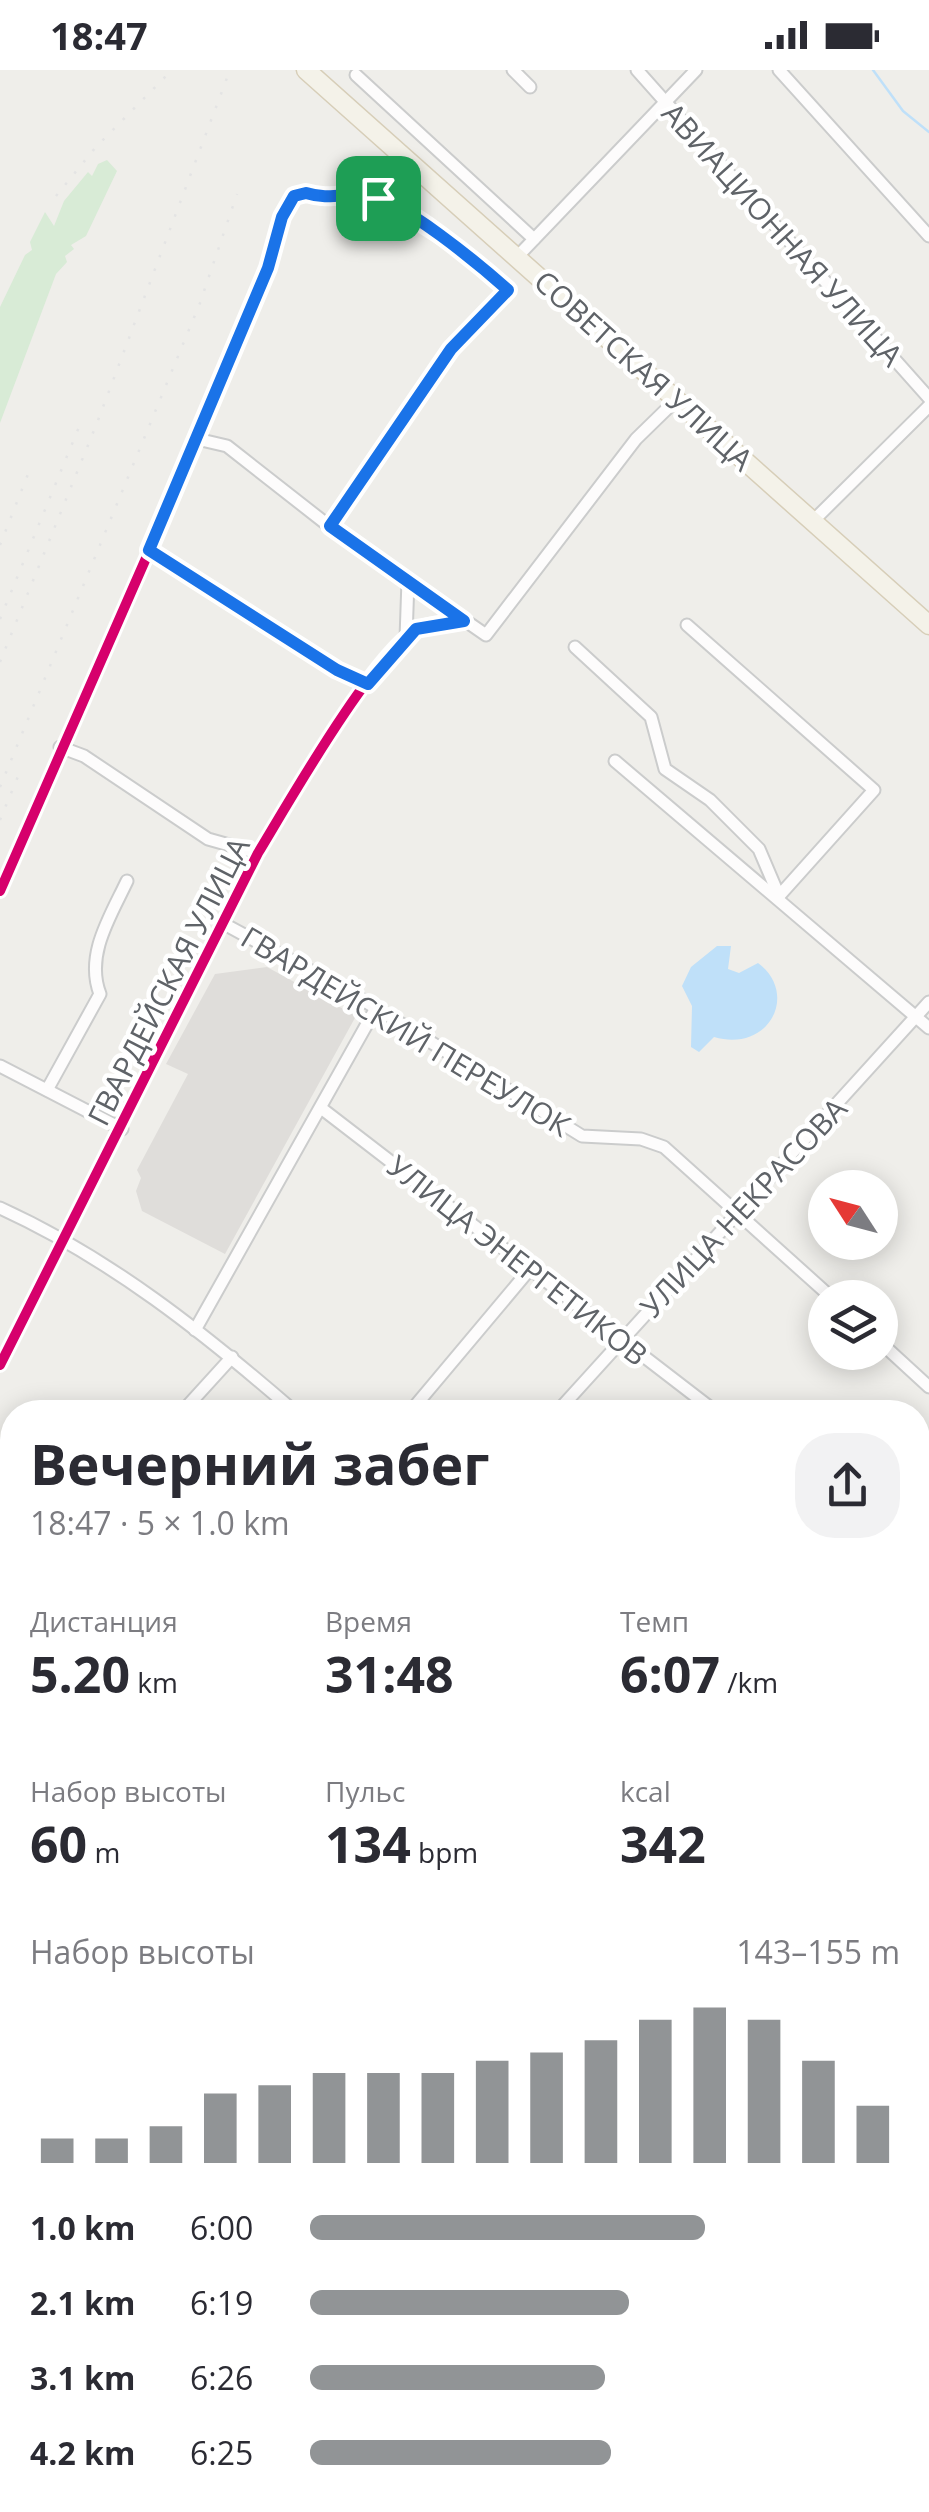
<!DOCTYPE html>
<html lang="ru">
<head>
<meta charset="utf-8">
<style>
  :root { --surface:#fff; --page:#f2f2f3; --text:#2b2b33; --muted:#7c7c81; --accent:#919496 }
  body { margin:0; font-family:"Open Sans",sans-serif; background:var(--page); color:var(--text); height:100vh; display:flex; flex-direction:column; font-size:38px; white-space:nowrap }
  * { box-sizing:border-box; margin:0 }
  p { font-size:32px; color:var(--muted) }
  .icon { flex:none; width:55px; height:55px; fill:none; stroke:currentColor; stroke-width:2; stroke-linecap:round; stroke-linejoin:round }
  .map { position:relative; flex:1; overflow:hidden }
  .drawer { position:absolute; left:0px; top:1330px; width:930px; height:1112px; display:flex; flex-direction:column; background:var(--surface); border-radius:40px 40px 0 0; box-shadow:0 5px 25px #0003 }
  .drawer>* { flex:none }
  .needle { width:65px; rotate:306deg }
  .fabs { position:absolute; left:808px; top:1100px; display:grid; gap:20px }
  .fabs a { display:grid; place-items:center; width:90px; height:90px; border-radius:50%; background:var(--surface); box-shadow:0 5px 25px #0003; font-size:50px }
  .pin { position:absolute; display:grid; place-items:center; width:85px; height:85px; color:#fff; margin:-42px; border-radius:20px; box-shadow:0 5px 15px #0006 }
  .round { display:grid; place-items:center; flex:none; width:105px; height:105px; border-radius:40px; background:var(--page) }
  .overview { display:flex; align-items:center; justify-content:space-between; height:170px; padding:0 30px }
  h1 { font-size:55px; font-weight:700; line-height:75px }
  .figures { display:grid; grid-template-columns:repeat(3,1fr); gap:15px; height:170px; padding:10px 30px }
  .figures div { display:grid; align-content:center }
  .figures b { font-size:50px; font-weight:700 }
  .figures small { font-size:28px; font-weight:400 }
  .figures p { font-size:28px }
  .chart { height:280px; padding:20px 30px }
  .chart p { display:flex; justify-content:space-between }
  .chart svg { width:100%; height:180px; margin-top:10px; stroke:var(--accent); stroke-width:6 }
  ul { padding:0 30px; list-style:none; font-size:32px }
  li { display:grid; grid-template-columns:160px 120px 1fr; align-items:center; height:75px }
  li i { height:25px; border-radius:12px; background:var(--accent) }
  .status { display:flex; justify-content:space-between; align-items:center; height:70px; padding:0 50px; background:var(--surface); direction:ltr }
  .status svg { height:28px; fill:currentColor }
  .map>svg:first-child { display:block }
</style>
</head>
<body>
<div class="status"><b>18:47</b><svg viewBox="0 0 49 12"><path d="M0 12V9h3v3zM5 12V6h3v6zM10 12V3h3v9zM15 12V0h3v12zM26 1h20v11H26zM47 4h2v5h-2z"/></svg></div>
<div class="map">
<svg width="929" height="2442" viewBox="0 0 929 2442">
  <rect width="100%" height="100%" fill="#efeeea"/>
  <!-- industrial -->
  <g fill="#dfddda">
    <polygon points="267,897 356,946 225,1184 142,1141 136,1121 141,1108 137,1100 188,1004 166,994 215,904"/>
    <polygon points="0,1435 12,1445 12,1663 0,1716"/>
  </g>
  <!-- education -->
  <polygon fill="#e2e0da" points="533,2430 745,2430 736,2442 524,2442"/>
  <!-- green -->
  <polygon fill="#d8ebd6" points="107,90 117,101 86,166 71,175 74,179 65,186 67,192 56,204 0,353 0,237 25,185 32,180 30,172 45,142 54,156 64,131 88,102 92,106 98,94"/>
  <!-- water -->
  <path fill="#bfe0f9" d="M 717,876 L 731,876 L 728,899 L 739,903 L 758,893 C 799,923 770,983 714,967 L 699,982 L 691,977 L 692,936 L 682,916 L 691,897 Z"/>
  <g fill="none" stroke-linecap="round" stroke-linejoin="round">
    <!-- stream -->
    <polyline stroke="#bfe0f9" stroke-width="2.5" points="873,0 903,41 929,62"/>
    <!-- street casing -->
    <g stroke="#cbcccc" stroke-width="15">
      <g id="street">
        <polyline points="513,0 530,17"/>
        <polyline points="637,0 929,328"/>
        <polyline points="779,0 929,166"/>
        <polyline points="356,5 534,169"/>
        <polyline points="518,186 696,0"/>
        <polyline points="197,369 227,376 329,456 486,565 636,369 677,329"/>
        <polyline points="812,452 929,336"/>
        <polyline points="149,480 337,600 368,614"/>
        <polyline points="406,568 408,510"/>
        <polyline points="575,577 651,647 665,699 710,730 759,779 779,826 874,720 687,555"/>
        <polyline points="60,677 84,686 208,769 258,783"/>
        <polyline points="615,691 929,958"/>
        <polyline points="0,821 172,429 268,197 281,147 295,127 306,123 323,128 378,128 470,186 508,220 451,279 329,456"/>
        <polyline points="226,855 350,922 582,1066 641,1069 664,1077 832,1228"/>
        <polyline points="0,996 122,1059"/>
        <path d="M 47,1020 L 100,924 C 85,885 110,847 127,811"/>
        <polyline points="321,1038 716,1342"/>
        <path d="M 0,1138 C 110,1188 204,1263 295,1342"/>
        <polyline points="195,1260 376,938"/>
        <polyline points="880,1272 929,1317"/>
        <path d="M 0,1295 L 258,783 C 286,737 376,578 419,558 C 433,552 450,552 464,551"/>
        <polyline points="182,1342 232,1287"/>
        <polyline points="410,1342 530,1199"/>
        <polyline points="557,1342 929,932"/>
        <polyline points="918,1506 929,1493"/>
        <polyline points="918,1732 929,1742"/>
        <polyline points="0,1775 12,1722"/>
        <polyline points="0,2019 12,2001"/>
        <polyline points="918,2039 929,2033"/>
        <polyline points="0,2260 12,2241"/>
        <polyline points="131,2442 140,2430"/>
        <polyline points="261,2442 270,2430"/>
        <polyline points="401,2442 410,2430"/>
        <polyline points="499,2442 506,2430"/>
      </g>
    </g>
    <!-- secondary casing -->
    <g stroke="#cacacb" stroke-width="19">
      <g id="secondary">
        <polyline points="0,2295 12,2311"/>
        <polyline points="106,2430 116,2442"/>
      </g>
    </g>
    <!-- primary casing -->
    <g stroke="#d7ceb8" stroke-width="21">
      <polyline id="primary" points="306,0 929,555"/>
    </g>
    <!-- street -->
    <use href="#street" stroke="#fdfcfc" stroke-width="11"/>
    <!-- secondary -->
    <use href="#secondary" stroke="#fdfcfc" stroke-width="15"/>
    <!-- primary -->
    <use href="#primary" stroke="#f4f2e9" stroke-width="18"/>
    <!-- rail -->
    <g stroke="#e4e4e4" stroke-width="2.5" stroke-dasharray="2.5 12" stroke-linecap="butt">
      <polyline points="56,126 96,77 172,0"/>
      <polyline points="0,475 30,399"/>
      <polyline points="0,549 79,357"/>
      <polyline points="0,592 97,353 230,0"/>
      <polyline points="0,717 200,233 237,124"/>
      <polyline points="0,750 19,704"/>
    </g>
    <!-- cycleway casing -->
    <g stroke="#fff" stroke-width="16">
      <g id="cycleway">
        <polyline points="0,821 172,429 268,197 281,147 295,127 306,123 323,128 378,128 470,186 508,220 451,279 329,456"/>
        <path d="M 0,1295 L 258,783 C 286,737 376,578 419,558 C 433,552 450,552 464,551"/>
      </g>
    </g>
    <!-- cycleway -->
    <use href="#cycleway" stroke="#d6006c" stroke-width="10"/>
  </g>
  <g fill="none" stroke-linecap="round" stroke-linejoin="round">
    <!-- route casing -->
    <g stroke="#fff" stroke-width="20">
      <path id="route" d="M 306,123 C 328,130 345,123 367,125 C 401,129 481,196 508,220 L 451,279 L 330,456 L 464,551 L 416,559 L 368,614 L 337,600 L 149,480 L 268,198 L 282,147 L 294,126 Z"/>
    </g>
    <!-- route -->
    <use href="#route" stroke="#1a73e8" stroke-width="12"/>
  </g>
  <g text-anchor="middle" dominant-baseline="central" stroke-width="9" stroke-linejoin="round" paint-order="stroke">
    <!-- street labels -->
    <g font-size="30" fill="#5f6368" stroke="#fff">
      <text transform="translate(783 164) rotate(48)">АВИАЦИОННАЯ УЛИЦА</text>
      <text transform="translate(644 300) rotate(42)">СОВЕТСКАЯ УЛИЦА</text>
      <text transform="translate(168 911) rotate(-63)">ГВАРДЕЙСКАЯ УЛИЦА</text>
      <text transform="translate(406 961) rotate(31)">ГВАРДЕЙСКИЙ ПЕРЕУЛОК</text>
      <text transform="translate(743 1137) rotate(-47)">УЛИЦА НЕКРАСОВА</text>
      <text transform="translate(518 1190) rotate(38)">УЛИЦА ЭНЕРГЕТИКОВ</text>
    </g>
  </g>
</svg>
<div class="fabs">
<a><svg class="needle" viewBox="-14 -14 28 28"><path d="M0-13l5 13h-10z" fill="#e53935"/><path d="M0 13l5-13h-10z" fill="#7c7c81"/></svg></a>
<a><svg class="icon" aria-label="layers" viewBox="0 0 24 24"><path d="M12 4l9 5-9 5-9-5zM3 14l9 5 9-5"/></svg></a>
</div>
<div class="pin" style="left:378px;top:128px;background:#1e9e55"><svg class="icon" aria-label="arrive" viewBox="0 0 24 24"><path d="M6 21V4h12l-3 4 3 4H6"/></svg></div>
<section class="drawer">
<div class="overview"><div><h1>Вечерний забег</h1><p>18:47 · 5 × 1.0 km</p></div><a class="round"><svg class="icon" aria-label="share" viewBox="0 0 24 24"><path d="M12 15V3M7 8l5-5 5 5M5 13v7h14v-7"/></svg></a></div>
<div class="figures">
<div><p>Дистанция</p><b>5.20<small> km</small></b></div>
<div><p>Время</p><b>31:48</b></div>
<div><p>Темп</p><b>6:07<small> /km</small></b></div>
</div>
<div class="figures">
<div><p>Набор высоты</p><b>60<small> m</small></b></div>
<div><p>Пульс</p><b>134<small> bpm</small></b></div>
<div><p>kcal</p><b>342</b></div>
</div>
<div class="chart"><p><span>Набор высоты</span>143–155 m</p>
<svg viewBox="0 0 160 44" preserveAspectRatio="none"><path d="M5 44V38M15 44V38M25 44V35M35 44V27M45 44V25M55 44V22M65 44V22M75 44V22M85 44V19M95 44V17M105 44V14M115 44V9M125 44V6M135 44V9M145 44V19M155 44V30"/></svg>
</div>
<ul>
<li><b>1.0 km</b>6:00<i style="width:67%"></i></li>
<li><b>2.1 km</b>6:19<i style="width:54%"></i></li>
<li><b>3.1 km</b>6:26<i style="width:50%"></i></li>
<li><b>4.2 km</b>6:25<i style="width:51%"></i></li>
</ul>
</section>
</div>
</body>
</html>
